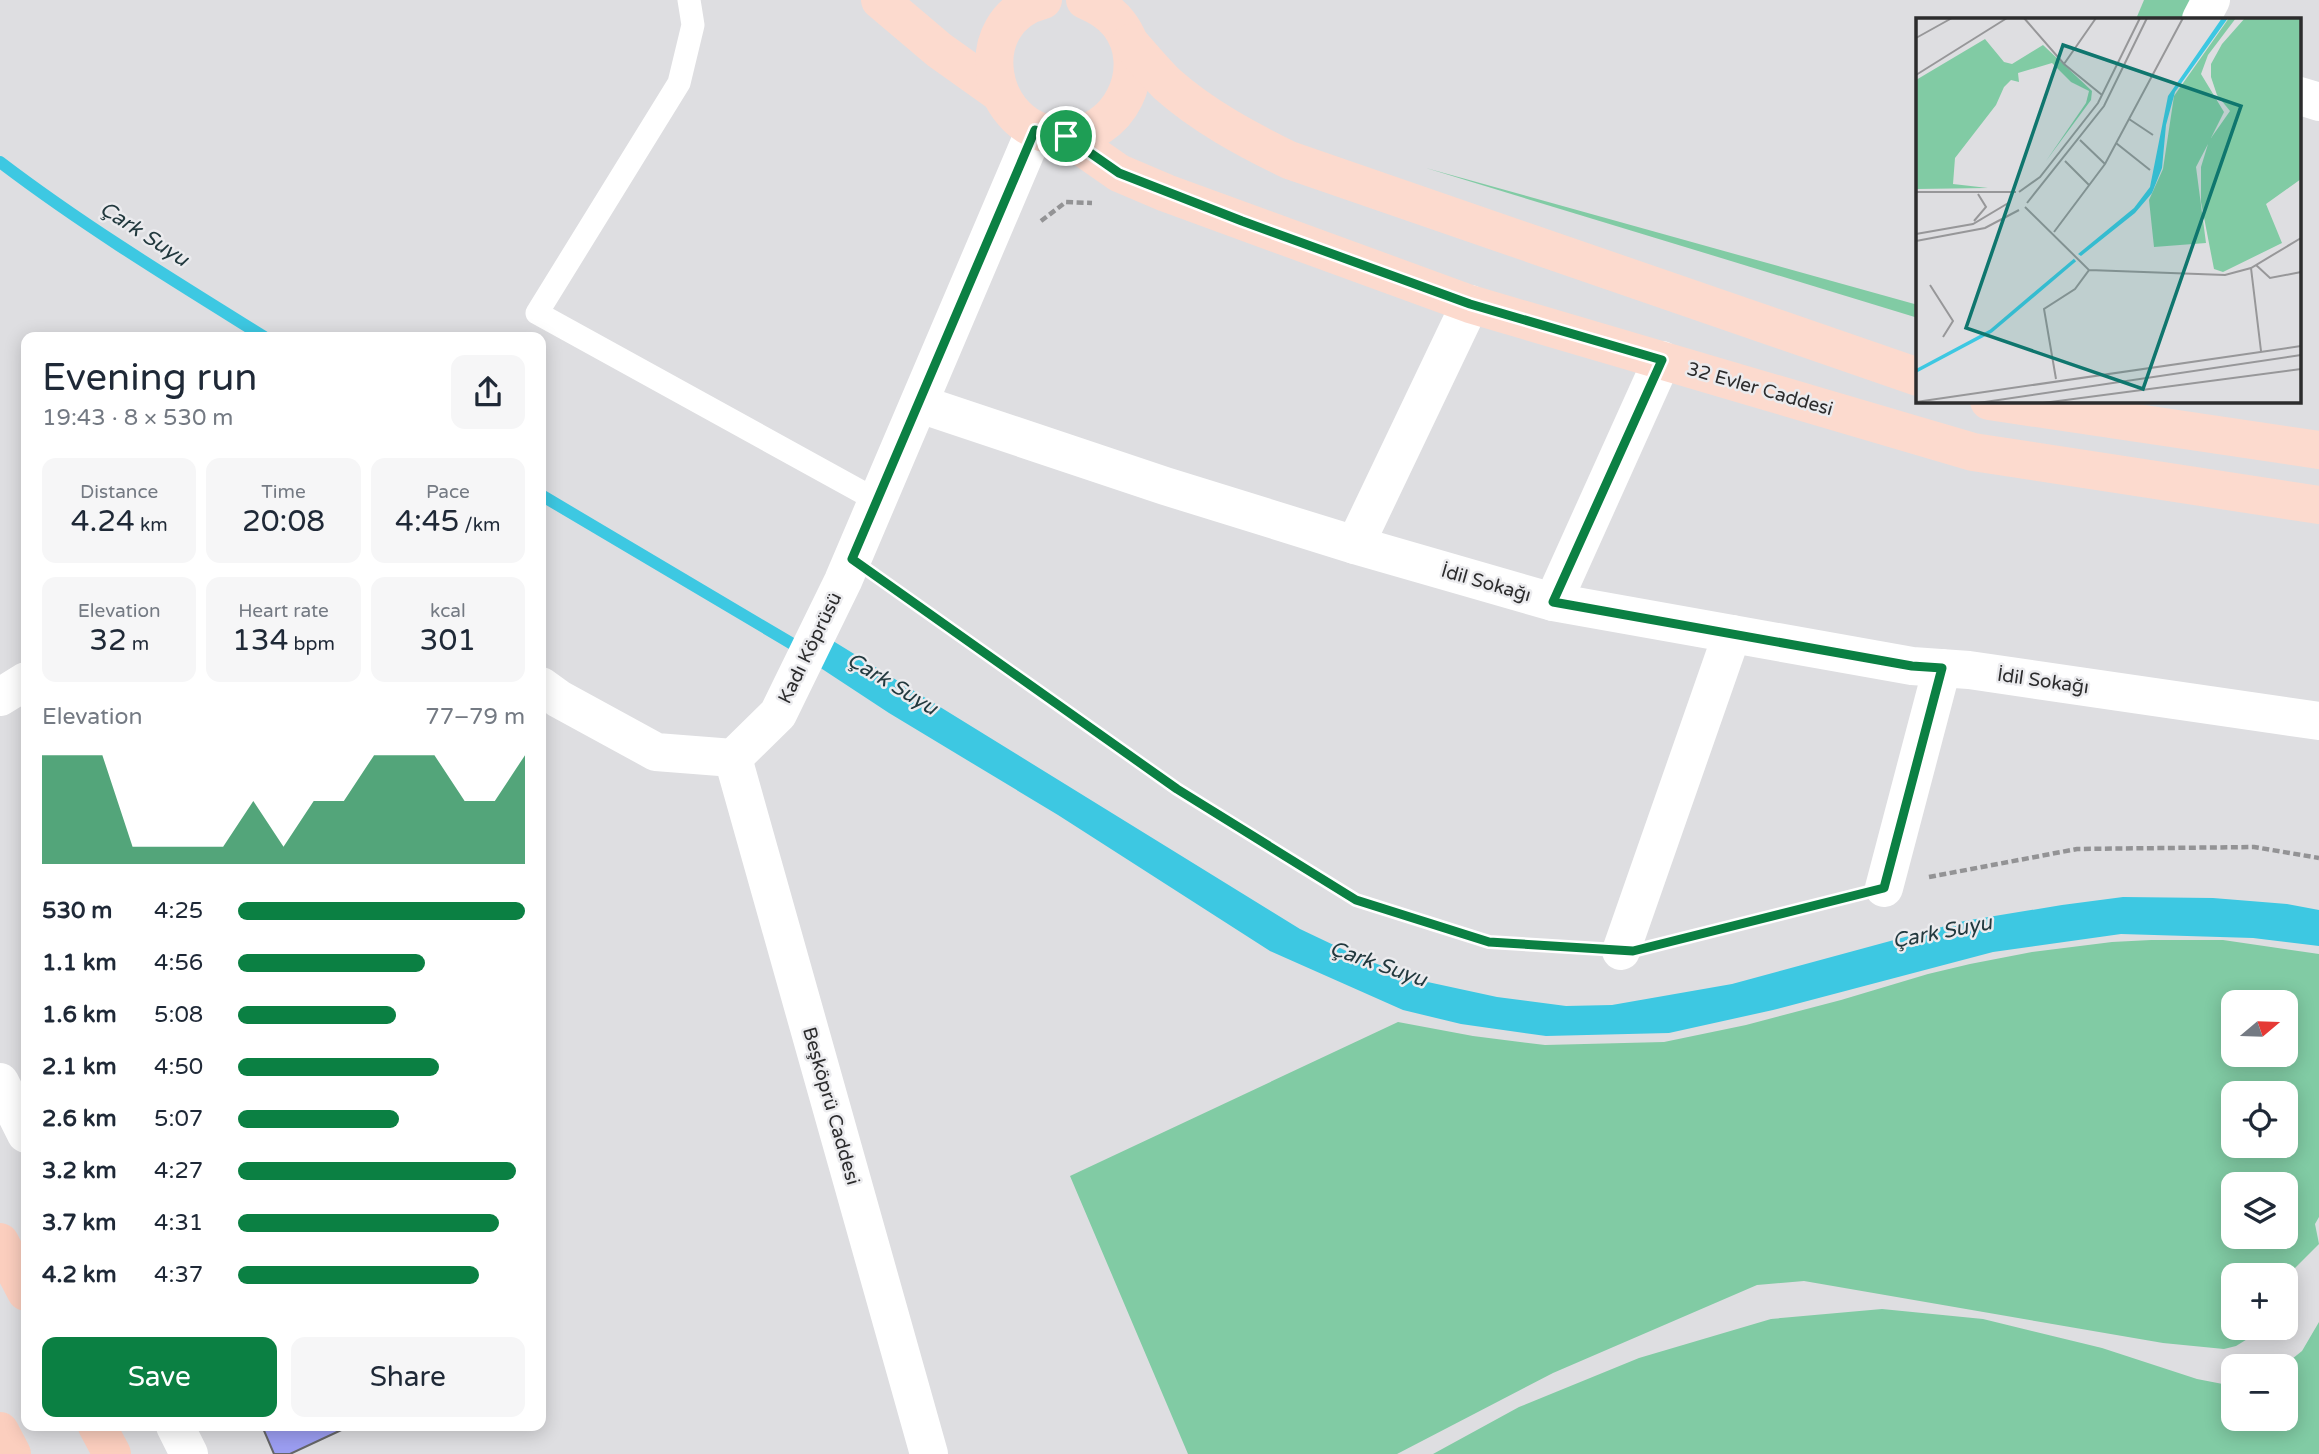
<!DOCTYPE html>
<html lang="en">
<head>
<meta charset="utf-8">
<style>
  :root { --surface:#fff; --page:#f6f6f7; --text:#1f2937; --muted:#747a83; --accent:#0b8043 }
  body { margin:0; font-family:"Varela Round",sans-serif; background:var(--page); color:var(--text); height:100vh; display:flex; flex-direction:column; font-size:26px; white-space:nowrap }
  * { box-sizing:border-box; margin:0 }
  p { font-size:23px; color:var(--muted) }
  .icon { flex:none; width:38px; height:38px; fill:none; stroke:currentColor; stroke-width:2; stroke-linecap:round; stroke-linejoin:round }
  .map { position:relative; flex:1; overflow:hidden }
  .sheet { position:absolute; left:21px; top:332px; width:525px; height:1099px; display:flex; flex-direction:column; background:var(--surface); border-radius:14px; box-shadow:0 4px 18px #0003 }
  .sheet>* { flex:none }
  .needle { width:46px; rotate:71deg }
  .buttons { position:absolute; left:2221px; top:990px; display:grid; gap:14px }
  .buttons a { display:grid; place-items:center; width:77px; height:77px; border-radius:14px; background:var(--surface); box-shadow:0 4px 18px #0003; font-size:35px }
  .pin { position:absolute; display:grid; place-items:center; width:60px; height:60px; color:#fff; margin:-30px; border:4px solid #fff; border-radius:50%; box-shadow:0 2px 7px #0007 }
  .round { display:grid; place-items:center; flex:none; width:74px; height:74px; border-radius:14px; background:var(--page) }
  .summary { display:flex; align-items:center; justify-content:space-between; height:119px; padding:0 21px }
  h1 { font-size:38px; font-weight:600; line-height:52px }
  .metrics { display:grid; grid-template-columns:repeat(3,1fr); gap:10px; height:119px; padding:7px 21px }
  .metrics div { display:grid; align-content:center; border-radius:14px; background:var(--page); text-align:center }
  .metrics b { font-size:30px; font-weight:600 }
  .metrics small { font-size:19px; font-weight:400 }
  .metrics p { font-size:19px }
  .chart { height:196px; padding:14px 21px }
  .chart p { display:flex; justify-content:space-between }
  .chart svg { width:100%; height:126px; margin-top:7px; fill:var(--accent); opacity:.7 }
  .primary-button { display:flex; gap:14px; margin-top:auto; padding:14px 21px }
  .primary-button a { flex:1; height:80px; border-radius:14px; background:var(--accent); color:#fff; font-size:28px; font-weight:600; line-height:80px; text-align:center }
  .primary-button a+a { background:var(--page); color:var(--text) }
  ul { padding:0 21px; list-style:none; font-size:23px }
  li { display:grid; grid-template-columns:112px 84px 1fr; align-items:center; height:52px }
  li i { height:18px; border-radius:9px; background:var(--accent) }
  .map>svg:first-child { display:block }
</style>
</head>
<body>
<div class="map">
<svg width="2319" height="1454" viewBox="0 0 2319 1454">
  <rect width="100%" height="100%" fill="#dedee1"/>
  <!-- green -->
  <g fill="#81cba4" fill-rule="evenodd">
    <polygon points="2144,0 2198,0 2190,19 2136,19"/>
    <polygon points="1426,168 1918,305 1918,318"/>
    <path d="M 2151,940 L 2223,940 L 2319,954 L 2319,1217 L 2315,1224 L 2319,1244 L 2286,1277 L 2233,1276 L 2233,1328 L 2257,1328 L 2249,1338 L 2236,1346 L 2224,1349 L 2163,1343 L 1804,1281 L 1757,1285 L 1553,1373 L 1397,1454 L 1188,1454 L 1070,1176 L 1398,1022 L 1473,1036 L 1545,1045 L 1664,1042 L 1746,1025 L 1841,1000 L 1928,974 L 1970,964 L 2032,952 L 2112,942 ZM 2233,1003 L 2286,1003 L 2286,1055 L 2233,1055 ZM 2233,1094 L 2286,1094 L 2286,1146 L 2233,1146 ZM 2233,1185 L 2286,1185 L 2286,1237 L 2233,1237 Z"/>
    <polygon points="1882,1309 1983,1319 2102,1348 2197,1379 2233,1386 2233,1419 2286,1419 2286,1367 2282,1367 2302,1351 2319,1322 2319,1454 1433,1454 1519,1407 1639,1358 1771,1319"/>
  </g>
  <!-- water -->
  <polygon fill="#3dc8e2" points="825,636 1300,929 1361,958 1423,981 1497,997 1566,1006 1612,1005 1732,984 1964,921 2062,905 2123,897 2213,898 2287,904 2319,910 2319,946 2253,938 2121,934 1993,952 1773,1010 1669,1033 1546,1036 1461,1024 1403,1010 1270,951 1058,815 889,713 813,663"/>
  <g fill="none" stroke-linecap="round" stroke-linejoin="round">
    <!-- stream -->
    <g stroke="#3dc8e2" stroke-width="12">
      <path d="M 0,162 C 84,226 176,282 266,338"/>
      <polyline points="541,495 806,652"/>
    </g>
  </g>
  <!-- building -->
  <polygon fill="#9c9ef2" stroke="#666668" stroke-width="2" points="262,1426 350,1426 290,1454 274,1454"/>
  <g fill="none" stroke-linecap="round" stroke-linejoin="round">
    <!-- path -->
    <g stroke="#939395" stroke-width="4.5" stroke-dasharray="7 3.5" stroke-linecap="butt">
      <polyline points="1041,221 1066,202 1092,203"/>
      <polyline points="884,582 1177,789 1356,900 1489,942 1583,948"/>
      <polyline points="1929,877 2077,849 2254,847 2319,858"/>
      <polyline points="1664,943 1846,897"/>
    </g>
    <!-- service -->
    <polyline stroke="#fff" stroke-width="23" points="689,0 693,25 679,83 537,313 878,501"/>
    <!-- minor -->
    <g stroke="#fff" stroke-width="38">
      <polyline points="2201,19 2211,0"/>
      <polyline points="2300,96 2319,102"/>
      <polyline points="920,404 1165,486 1355,545 1553,602 1912,666 1969,670 2319,721"/>
      <polyline points="1355,545 1470,304"/>
      <polyline points="1553,602 1662,360"/>
      <polyline points="541,686 559,699 656,752 733,758 778,714 843,581 1035,130"/>
      <polyline points="0,697 26,681"/>
      <polyline points="733,758 929,1454"/>
      <polyline points="1884,888 1942,668"/>
      <polyline points="1621,951 1732,634"/>
      <polyline points="0,1082 26,1134"/>
      <polyline points="175,1426 189,1454"/>
    </g>
    <!-- primary -->
    <g stroke="#fcdace" stroke-width="38">
      <polyline points="880,0 939,50 998,92"/>
      <path d="M 1043,0 C 967,19 985,133 1063,136 C 1119,138 1153,68 1119,24 C 1110,12 1098,6 1085,0"/>
      <path d="M 1130,43 C 1142,57 1154,71 1167,84 C 1203,116 1246,139 1289,160 L 1918,377"/>
      <polyline points="1066,136 1119,173 1166,193 1470,304 1973,452 2319,505"/>
      <polyline points="1989,401 2319,450"/>
    </g>
    <!-- trunk -->
    <g stroke="#fbcebe" stroke-width="38">
      <polyline points="0,1242 26,1292"/>
      <polyline points="97,1426 112,1454"/>
      <polyline points="0,1431 12,1454"/>
    </g>
  </g>
  <g fill="none" stroke-linecap="round" stroke-linejoin="round">
    <!-- route casing -->
    <g stroke="#fff" stroke-width="14">
      <polygon id="route" points="1035,130 1050,135 1066,136 1119,173 1242,221 1470,304 1662,360 1553,602 1912,666 1942,668 1884,888 1633,951 1489,942 1356,900 1177,789 852,559"/>
    </g>
    <!-- route -->
    <use href="#route" stroke="#0b8043" stroke-width="9"/>
  </g>
  <g text-anchor="middle" dominant-baseline="central" stroke-width="5" stroke-linejoin="round" paint-order="stroke">
    <!-- street labels -->
    <g font-size="19" fill="#2c2c2d" stroke="#ebebee">
      <text transform="translate(1760 389) rotate(16)">32 Evler Caddesi</text>
      <text transform="translate(1486 583) rotate(16)">İdil Sokağı</text>
      <text transform="translate(810 648) rotate(-64)">Kadı Köprüsü</text>
      <text transform="translate(2043 681) rotate(8)">İdil Sokağı</text>
      <text transform="translate(831 1106) rotate(74)">Beşköprü Caddesi</text>
    </g>
    <!-- water labels -->
    <g font-size="21" font-style="italic" fill="#22393e" stroke="#ebebee">
      <text transform="translate(144 234) rotate(33)">Çark Suyu</text>
      <text transform="translate(892 684) rotate(31)">Çark Suyu</text>
      <text transform="translate(1942 932) rotate(-11)">Çark Suyu</text>
      <text transform="translate(1378 964) rotate(19)">Çark Suyu</text>
    </g>
  </g>
  <!-- overview -->
  <g transform="translate(1916 18)">
    <rect width="385" height="385" fill="#dedee1"/>
    <path d="M 313,0 L 320,0 L 292,37 L 285,56 L 308,94 L 295,120 L 314,93 L 301,77 L 295,59 L 295,46 L 306,26 L 329,0 L 385,0 L 385,161 L 350,186 L 366,225 L 307,254 L 298,251 L 285,184 L 285,149 L 292,126 L 280,149 L 290,225 L 238,229 L 233,182 L 247,151 L 258,78 ZM 69,21 L 88,44 L 96,46 L 127,27 L 176,73 L 175,82 L 130,143 L 170,85 L 173,73 L 155,64 L 136,45 L 102,55 L 103,64 L 95,62 L 88,69 L 80,87 L 39,140 L 37,166 L 72,170 L 0,171 L 0,62 Z" fill="#81cba4"/>
    <path d="M 306,0 L 312,0 L 259,74 L 250,107 L 246,150 L 236,175 L 219,195 L 165,238 L 162,236 L 218,190 L 234,169 L 252,78 Z" fill="#3dc8e2"/>
    <path fill="none" stroke="#3dc8e2" stroke-width="3.5" d="M 0,353 L 75,313 L 159,242"/>
    <path fill="none" stroke="#979799" stroke-width="2" d="M 108,0 L 148,46 L 186,77M 0,20 L 36,0M 148,46 L 180,0M 0,57 L 91,0M 213,101 L 237,117M 164,122 L 189,146M 200,125 L 234,152M 149,143 L 173,167M 0,174 L 100,174M 103,174 L 124,159 L 182,85 L 224,0M 111,185 L 188,88 L 231,0M 109,189 L 173,252 L 159,271 L 128,291 L 140,361M 58,203 L 70,189 L 62,176M 138,214 L 189,146 L 267,0M 0,216 L 57,206 L 94,184M 0,223 L 69,210 L 103,192M 340,247 L 354,260 L 385,254M 335,250 L 345,333M 173,252 L 309,257 L 335,250 L 385,220M 14,267 L 37,303 L 27,319M 0,384 L 385,328M 62,385 L 385,337M 127,385 L 385,351"/>
    <path fill="#0f766e" fill-opacity="0.15" stroke="#0f766e" stroke-width="3.5" d="M 147,27 L 325,88 L 227,371 L 50,310 Z"/>
    <rect width="385" height="385" fill="none" stroke="#2c2c2d" stroke-width="3.5"/>
  </g>
</svg>
<div class="buttons">
<a><svg class="needle" viewBox="-14 -14 28 28"><path d="M0-13l5 13h-10z" fill="#e53935"/><path d="M0 13l5-13h-10z" fill="#747a83"/></svg></a>
<a><svg class="icon" aria-label="locate" viewBox="0 0 24 24"><circle cx="12" cy="12" r="6"/><path d="M12 2v4M12 18v4M2 12h4M18 12h4"/></svg></a>
<a><svg class="icon" aria-label="layers" viewBox="0 0 24 24"><path d="M12 4l9 5-9 5-9-5zM3 14l9 5 9-5"/></svg></a>
<a>+</a>
<a>−</a>
</div>
<div class="pin" style="left:1066px;top:136px;background:#1e9e55"><svg class="icon" aria-label="arrive" viewBox="0 0 24 24"><path d="M6 21V4h12l-3 4 3 4H6"/></svg></div>
<section class="sheet">
<div class="summary"><div><h1>Evening run</h1><p>19:43 · 8 × 530 m</p></div><a class="round"><svg class="icon" aria-label="share" viewBox="0 0 24 24"><path d="M12 15V3M7 8l5-5 5 5M5 13v7h14v-7"/></svg></a></div>
<div class="metrics">
<div><p>Distance</p><b>4.24<small> km</small></b></div>
<div><p>Time</p><b>20:08</b></div>
<div><p>Pace</p><b>4:45<small> /km</small></b></div>
</div>
<div class="metrics">
<div><p>Elevation</p><b>32<small> m</small></b></div>
<div><p>Heart rate</p><b>134<small> bpm</small></b></div>
<div><p>kcal</p><b>301</b></div>
</div>
<div class="chart"><p><span>Elevation</span>77–79 m</p>
<svg viewBox="0 0 160 44" preserveAspectRatio="none"><path d="M0 44V6L10 6L20 6L30 38L40 38L50 38L60 38L70 22L80 38L90 22L100 22L110 6L120 6L130 6L140 22L150 22L160 6V44z"/></svg>
</div>
<ul>
<li><b>530 m</b>4:25<i style="width:100%"></i></li>
<li><b>1.1 km</b>4:56<i style="width:65%"></i></li>
<li><b>1.6 km</b>5:08<i style="width:55%"></i></li>
<li><b>2.1 km</b>4:50<i style="width:70%"></i></li>
<li><b>2.6 km</b>5:07<i style="width:56%"></i></li>
<li><b>3.2 km</b>4:27<i style="width:97%"></i></li>
<li><b>3.7 km</b>4:31<i style="width:91%"></i></li>
<li><b>4.2 km</b>4:37<i style="width:84%"></i></li>
</ul>
<div class="primary-button"><a>Save</a><a>Share</a></div>
</section>
</div>
</body>
</html>
